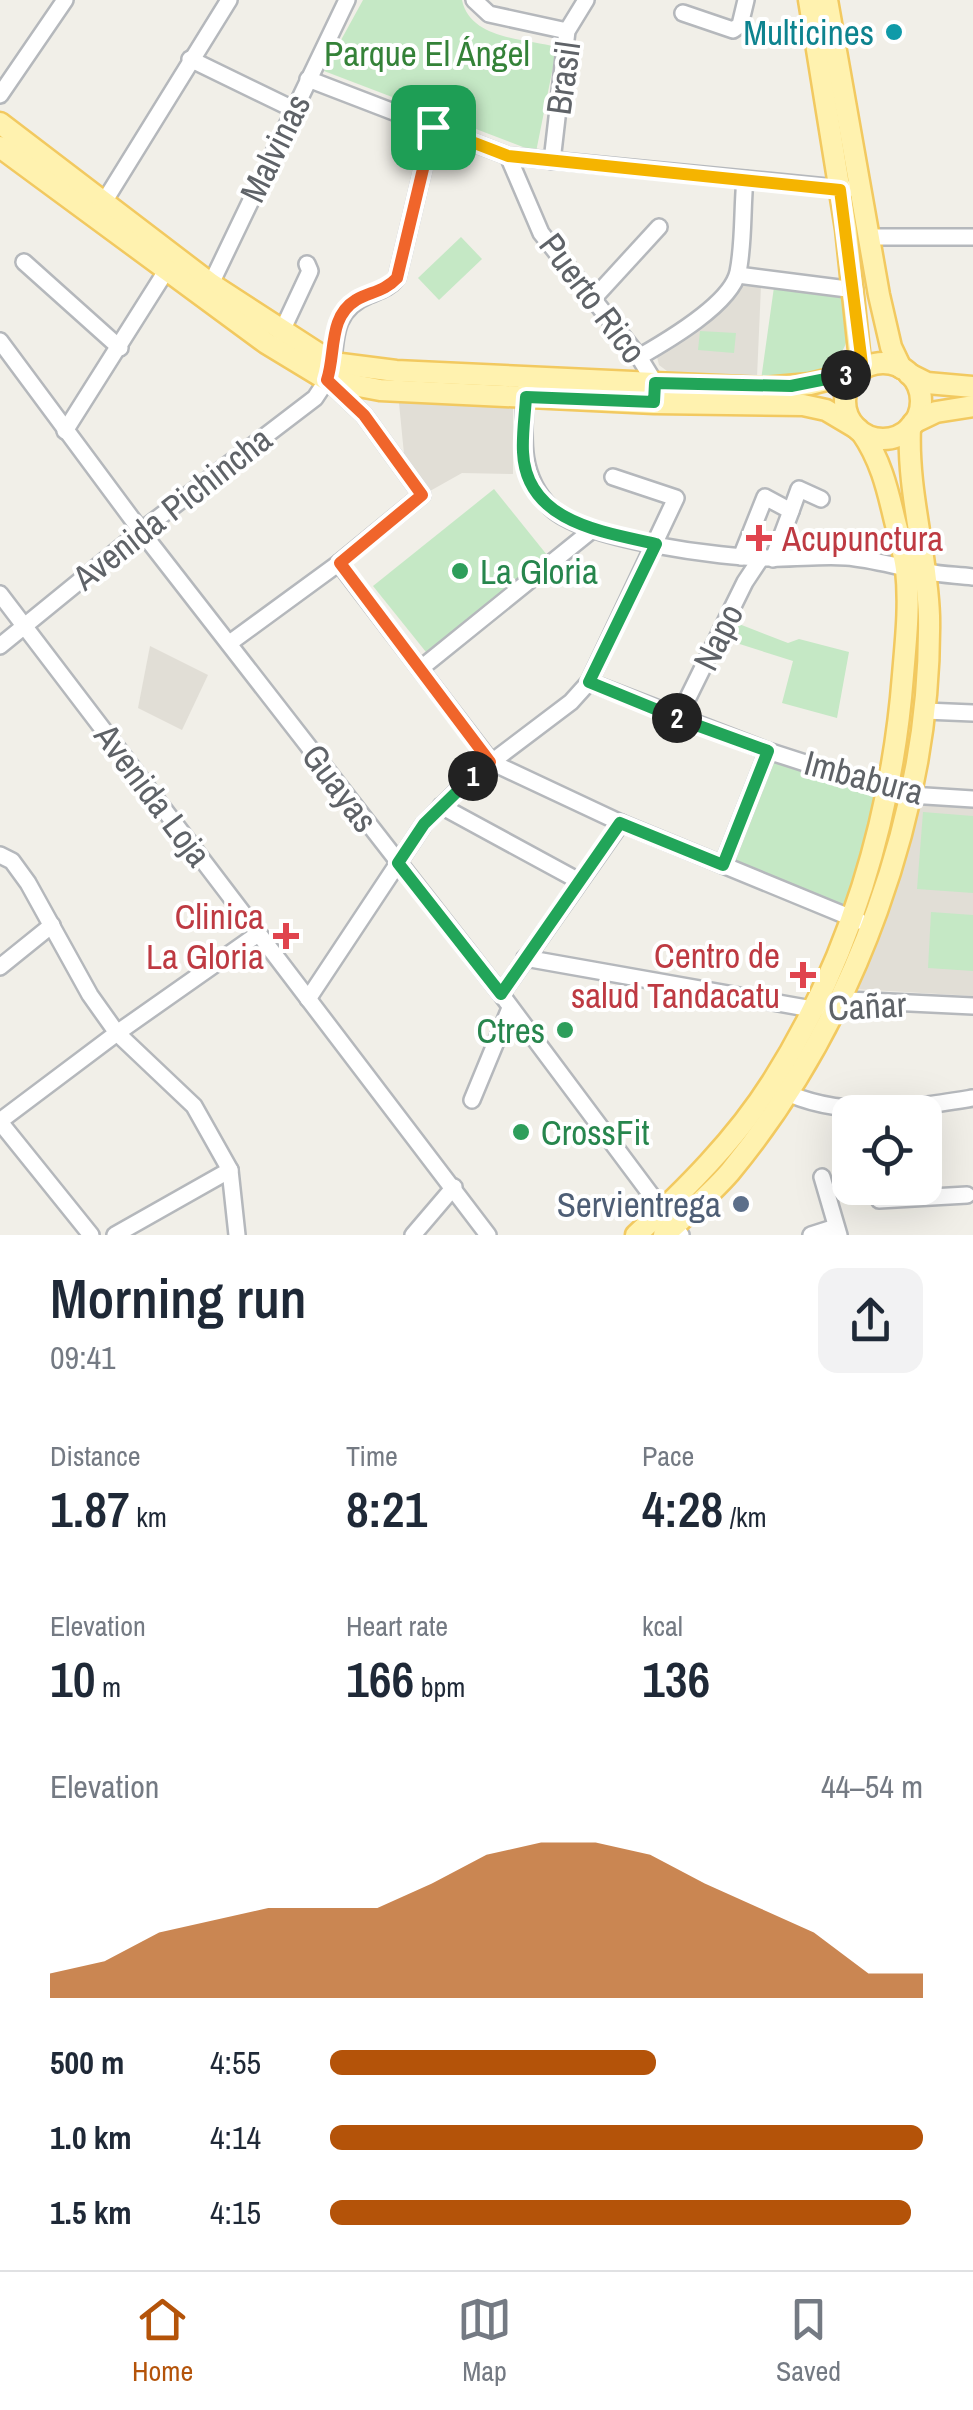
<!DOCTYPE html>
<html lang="en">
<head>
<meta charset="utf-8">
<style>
  :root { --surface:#fff; --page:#f2f2f3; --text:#1f2937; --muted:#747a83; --line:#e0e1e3; --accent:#b45309 }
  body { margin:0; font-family:"Archivo Narrow",sans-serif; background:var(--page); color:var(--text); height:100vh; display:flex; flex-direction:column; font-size:38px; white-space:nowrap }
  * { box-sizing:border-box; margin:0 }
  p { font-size:32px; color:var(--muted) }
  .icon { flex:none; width:55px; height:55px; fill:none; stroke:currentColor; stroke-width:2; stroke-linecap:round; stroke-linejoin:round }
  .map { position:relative; height:1235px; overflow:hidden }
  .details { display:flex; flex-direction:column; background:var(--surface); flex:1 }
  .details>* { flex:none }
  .fabs { position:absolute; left:832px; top:1095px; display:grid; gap:20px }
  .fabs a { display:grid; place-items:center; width:110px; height:110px; border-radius:20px; background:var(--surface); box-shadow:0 10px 40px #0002; font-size:50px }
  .pin { position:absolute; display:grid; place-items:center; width:85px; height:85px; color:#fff; margin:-42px; border-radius:20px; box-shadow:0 5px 15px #0006 }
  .km { position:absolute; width:50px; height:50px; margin:-25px; border-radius:50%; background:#222; color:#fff; font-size:28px; line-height:50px; text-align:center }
  .round { display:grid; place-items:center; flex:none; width:105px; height:105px; border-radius:20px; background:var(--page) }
  .summary { display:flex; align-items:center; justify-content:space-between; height:170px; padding:0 50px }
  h1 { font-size:55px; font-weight:600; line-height:75px }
  .figures { display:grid; grid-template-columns:repeat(3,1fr); gap:15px; height:170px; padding:10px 50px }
  .figures div { display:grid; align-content:center }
  .figures b { font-size:50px; font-weight:600 }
  .figures small { font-size:28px; font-weight:400 }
  .figures p { font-size:28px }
  .chart { height:280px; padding:20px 50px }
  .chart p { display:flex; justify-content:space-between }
  .chart svg { width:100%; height:180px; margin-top:10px; fill:var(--accent); opacity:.7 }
  ul { padding:0 50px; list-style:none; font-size:32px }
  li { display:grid; grid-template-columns:160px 120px 1fr; align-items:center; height:75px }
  li i { height:25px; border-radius:12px; background:var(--accent) }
  .dock { display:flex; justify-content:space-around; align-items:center; height:140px; border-top:2px solid var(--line); background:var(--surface); font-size:28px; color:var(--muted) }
  .dock a { display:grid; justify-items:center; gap:5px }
  .dock .selected { color:var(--accent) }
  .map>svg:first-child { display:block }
</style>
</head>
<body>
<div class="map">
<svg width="973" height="1235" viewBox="0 0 973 1235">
  <rect width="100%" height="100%" fill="#f1efe8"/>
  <!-- education -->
  <g fill="#e1ded6">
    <polygon points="742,283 761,286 757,377 671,374 659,365 656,353"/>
    <polygon points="399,403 513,405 513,474 462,473 430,491 404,454"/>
    <polygon points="150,646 208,675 182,730 138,708"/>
    <polygon points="916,805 973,808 973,996 854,989 902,865"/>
  </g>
  <!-- green -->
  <g fill="#c5e8c5">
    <path d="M 363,0 L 462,0 C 470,39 524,39 557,47 L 536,152 L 324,71 Z"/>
    <polygon points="461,237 482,259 439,300 418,278"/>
    <path d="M 774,287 L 845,293 C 846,306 851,327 847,340 C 836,378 793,377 761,380 Z"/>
    <polygon points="700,331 736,333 734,353 698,350"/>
    <polygon points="494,489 547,555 426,652 373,586"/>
    <polygon points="734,622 788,643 799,639 849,652 837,718 782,703 793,661 727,640"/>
    <polygon points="774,760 878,793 864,854 845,907 733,860"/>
    <polygon points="923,812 973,816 973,893 917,889"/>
    <polygon points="931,912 973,915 973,971 928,968"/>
  </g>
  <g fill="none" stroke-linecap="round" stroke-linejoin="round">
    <!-- minor casing -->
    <g stroke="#b5b8bc" stroke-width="20">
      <g id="minor">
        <polyline points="474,0 489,14 567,31"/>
        <polyline points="683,13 733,30 740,25 746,0"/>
        <polyline points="190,59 293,109"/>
        <polyline points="308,79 508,156 848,189"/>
        <polyline points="0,95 65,0"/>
        <polyline points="508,156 541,233 639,357 655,383 655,391"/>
        <polyline points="552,161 567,31 586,0"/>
        <polyline points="99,210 229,0"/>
        <polyline points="869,237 973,237"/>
        <polyline points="24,262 120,348"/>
        <polyline points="738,275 855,290"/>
        <polyline points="208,290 347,0"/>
        <polyline points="593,299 659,227"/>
        <polyline points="281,333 310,271 307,264"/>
        <polyline points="0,341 141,531 501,994 681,1235"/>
        <path d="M 639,357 C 667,341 731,304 738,272 C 744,243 742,209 745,179"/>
        <path d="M 333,363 C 335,332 337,308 369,295 C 381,290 389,288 397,278 L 433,127"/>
        <path d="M 526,386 C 524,430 516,473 551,508 C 584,540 722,558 770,558 C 795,559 820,555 846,557 C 874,559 900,568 928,572 C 943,575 958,575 973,577"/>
        <polyline points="65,431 166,271"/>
        <polyline points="791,511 799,489 821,499"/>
        <polyline points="741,557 765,497 791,511 773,559"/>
        <polyline points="339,563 491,762 621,823 859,921"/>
        <polyline points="0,594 488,1235"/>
        <polyline points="0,646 141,531 315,398 327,380 364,415 422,495 339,563 231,642"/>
        <polyline points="420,669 592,530"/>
        <polyline points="589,682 768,751 889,790 910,795 973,799"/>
        <polyline points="925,711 973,713"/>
        <polyline points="678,718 745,582 761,558"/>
        <polyline points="441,806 579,881"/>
        <polyline points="0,855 12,861 28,883 90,995 117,1033 194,1106 230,1170 237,1235"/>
        <polyline points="723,865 768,751"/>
        <polyline points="525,958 812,1009 848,1000 973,1006"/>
        <polyline points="0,967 52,925"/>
        <polyline points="501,994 621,823"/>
        <polyline points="308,999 424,824 468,780 571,702 589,682 676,498 613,477"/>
        <path d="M 781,1090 C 841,1120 910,1108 973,1098"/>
        <polyline points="472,1100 510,1008"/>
        <polyline points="0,1121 117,1033 258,934"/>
        <polyline points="0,1122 91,1235"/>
        <polyline points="822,1177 839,1235"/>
        <polyline points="879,1200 967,1195"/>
        <polyline points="115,1235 230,1170"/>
        <polyline points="413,1235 454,1187"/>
        <polyline points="811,1235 836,1227"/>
      </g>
    </g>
    <!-- major casing -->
    <g stroke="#f2c960" stroke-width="25">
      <g id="major">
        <polyline points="809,0 846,229 861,370"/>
        <polyline points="827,0 879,295 891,347 901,368"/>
        <polyline points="0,123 211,284 333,363 396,371 764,388 810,384 858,372"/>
        <polyline points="0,147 266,343 327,380 380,390 654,403 803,405 826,410 858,429"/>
        <circle cx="883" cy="401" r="38"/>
        <polyline points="909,374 927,383 973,387"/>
        <polyline points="913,423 936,412 973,406"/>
        <path d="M 636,1235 C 685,1190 736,1139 772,1082 C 849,961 892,818 903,675 C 906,639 910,605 906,569 C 904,552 898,534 894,517 C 887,487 880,459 862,433"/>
        <path d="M 664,1235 C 686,1215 711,1194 730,1172 C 854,1022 932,810 929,616 C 927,552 907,492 910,427"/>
      </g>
    </g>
    <!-- minor -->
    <use href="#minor" stroke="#fff" stroke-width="15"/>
    <!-- major -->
    <use href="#major" stroke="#fff2af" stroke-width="20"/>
  </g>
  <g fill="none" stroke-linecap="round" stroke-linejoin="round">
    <!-- split-1 casing -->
    <g stroke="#fff" stroke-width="20">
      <path id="split-1" d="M 433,127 L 397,278 C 385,291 370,292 356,300 C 328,317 336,353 327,380 L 364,415 L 422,495 L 340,563 L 490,762 L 473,776"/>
    </g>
    <!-- split-2 casing -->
    <g stroke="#fff" stroke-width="20">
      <polyline id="split-2" points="473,776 424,824 398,863 501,994 620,823 723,865 768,751 677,718"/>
    </g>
    <!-- split-3 casing -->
    <g stroke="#fff" stroke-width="20">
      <path id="split-3" d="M 677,718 L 589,682 L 656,544 C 603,532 526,522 523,452 C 522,434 525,415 526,397 L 654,402 L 655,383 L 791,386 L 846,375"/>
    </g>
    <!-- split-4 casing -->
    <g stroke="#fff" stroke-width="20">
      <polyline id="split-4" points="433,127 508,156 840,190 862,364 858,372 846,375"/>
    </g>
    <!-- split-1 -->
    <use href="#split-1" stroke="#f0652b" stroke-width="12"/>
    <!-- split-2 -->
    <use href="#split-2" stroke="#22a559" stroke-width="12"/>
    <!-- split-3 -->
    <use href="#split-3" stroke="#22a559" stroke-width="12"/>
    <!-- split-4 -->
    <use href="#split-4" stroke="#f5b400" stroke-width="12"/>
  </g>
  <!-- markers -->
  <circle fill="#0f9aa8" stroke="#fff" stroke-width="4" cx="894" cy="32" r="10"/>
  <g fill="#e0444e" stroke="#fff" stroke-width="4">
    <path d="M754 523h10v10h10v10h-10v10h-10v-10h-10v-10h10z"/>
    <path d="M281 921h10v10h10v10h-10v10h-10v-10h-10v-10h10z"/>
    <path d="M798 960h10v10h10v10h-10v10h-10v-10h-10v-10h10z"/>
  </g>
  <g fill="#2e9e5b" stroke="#fff" stroke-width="4">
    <circle cx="460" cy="571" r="10"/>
    <circle cx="565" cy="1030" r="10"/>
    <circle cx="521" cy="1132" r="10"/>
  </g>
  <circle fill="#5c6f8a" stroke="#fff" stroke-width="4" cx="741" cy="1204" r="10"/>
  <g text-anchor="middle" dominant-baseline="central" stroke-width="8" stroke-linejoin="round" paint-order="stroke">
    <!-- culture labels -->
    <g font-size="35" fill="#0d838f" stroke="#fff" text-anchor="end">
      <text x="874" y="32">Multicines</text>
    </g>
    <!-- park labels -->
    <g font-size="35" fill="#348238" stroke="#fff">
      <text x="427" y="53">Parque El Ángel</text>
    </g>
    <!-- street labels -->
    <g font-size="35" fill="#5f6368" stroke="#fff">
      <text transform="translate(563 78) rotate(-82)">Brasil</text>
      <text transform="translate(275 148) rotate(-64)">Malvinas</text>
      <text transform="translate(593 298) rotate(53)">Puerto Rico</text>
      <text transform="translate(172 508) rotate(-38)">Avenida Pichincha</text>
      <text transform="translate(718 637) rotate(-64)">Napo</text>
      <text transform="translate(864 777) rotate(15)">Imbabura</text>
      <text transform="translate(340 788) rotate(53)">Guayas</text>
      <text transform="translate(153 795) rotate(53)">Avenida Loja</text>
      <text transform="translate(867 1006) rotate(-3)">Cañar</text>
    </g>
    <!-- health labels -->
    <g font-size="35" fill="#be3a42" stroke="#fff" text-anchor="end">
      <text x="782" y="538" text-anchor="start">Acupunctura</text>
      <text x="264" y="916">Clinica<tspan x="264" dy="40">La Gloria</tspan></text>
      <text x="780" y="955">Centro de<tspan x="780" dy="40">salud Tandacatu</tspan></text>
    </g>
    <!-- leisure labels -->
    <g font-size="35" fill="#27864d" stroke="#fff" text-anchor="start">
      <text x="480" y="571">La Gloria</text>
      <text x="545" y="1030" text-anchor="end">Ctres</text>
      <text x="541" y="1132">CrossFit</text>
    </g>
    <!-- service labels -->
    <g font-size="35" fill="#4e5e75" stroke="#fff" text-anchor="end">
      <text x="721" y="1204">Servientrega</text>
    </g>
  </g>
</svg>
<div class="fabs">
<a><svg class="icon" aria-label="locate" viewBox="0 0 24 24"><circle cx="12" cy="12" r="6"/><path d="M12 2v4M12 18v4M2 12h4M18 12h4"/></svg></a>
</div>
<div class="pin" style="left:433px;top:127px;background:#1e9e55"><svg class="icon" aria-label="arrive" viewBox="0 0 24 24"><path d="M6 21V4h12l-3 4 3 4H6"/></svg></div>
<b class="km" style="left:473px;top:776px">1</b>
<b class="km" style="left:677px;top:718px">2</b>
<b class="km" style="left:846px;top:375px">3</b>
</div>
<section class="details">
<div class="summary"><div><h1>Morning run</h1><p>09:41</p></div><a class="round"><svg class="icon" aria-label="share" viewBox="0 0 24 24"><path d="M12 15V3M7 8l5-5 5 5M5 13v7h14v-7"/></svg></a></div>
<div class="figures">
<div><p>Distance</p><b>1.87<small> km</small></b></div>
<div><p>Time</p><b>8:21</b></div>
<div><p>Pace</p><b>4:28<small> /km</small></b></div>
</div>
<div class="figures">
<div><p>Elevation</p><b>10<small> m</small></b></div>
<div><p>Heart rate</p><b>166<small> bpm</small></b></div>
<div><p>kcal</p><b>136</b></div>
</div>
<div class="chart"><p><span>Elevation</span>44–54 m</p>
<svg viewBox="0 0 160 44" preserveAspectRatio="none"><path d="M0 44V38L10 35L20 28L30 25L40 22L50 22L60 22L70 16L80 9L90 6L100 6L110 9L120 16L130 22L140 28L150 38L160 38V44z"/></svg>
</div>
<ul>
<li><b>500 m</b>4:55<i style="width:55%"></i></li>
<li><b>1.0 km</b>4:14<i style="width:100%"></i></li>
<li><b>1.5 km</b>4:15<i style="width:98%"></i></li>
</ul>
</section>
<nav class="dock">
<a class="selected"><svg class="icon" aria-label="home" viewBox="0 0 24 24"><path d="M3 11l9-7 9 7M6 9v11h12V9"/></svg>Home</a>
<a><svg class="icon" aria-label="map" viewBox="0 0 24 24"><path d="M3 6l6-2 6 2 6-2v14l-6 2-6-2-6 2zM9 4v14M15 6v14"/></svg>Map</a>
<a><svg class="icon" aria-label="saved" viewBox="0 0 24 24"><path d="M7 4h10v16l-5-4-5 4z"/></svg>Saved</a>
</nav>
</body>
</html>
